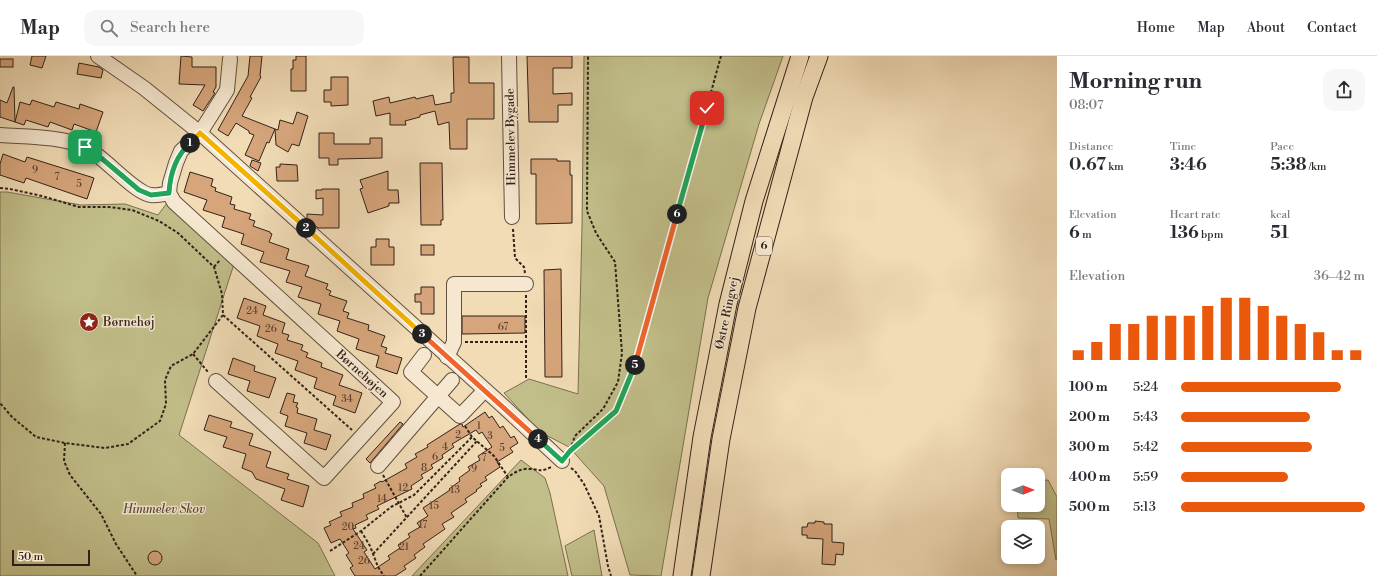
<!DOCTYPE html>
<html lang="en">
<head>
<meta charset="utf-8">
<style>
  :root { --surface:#fff; --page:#f7f7f7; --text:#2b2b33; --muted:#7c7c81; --line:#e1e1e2; --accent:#ea580c }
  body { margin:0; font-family:"Libre Bodoni",serif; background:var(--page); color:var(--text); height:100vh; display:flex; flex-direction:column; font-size:15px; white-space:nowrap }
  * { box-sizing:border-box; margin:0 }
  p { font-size:13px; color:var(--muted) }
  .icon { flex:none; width:22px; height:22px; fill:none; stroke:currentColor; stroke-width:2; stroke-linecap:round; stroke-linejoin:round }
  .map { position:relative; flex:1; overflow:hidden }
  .panel { display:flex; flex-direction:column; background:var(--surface); width:320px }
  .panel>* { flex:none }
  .needle { width:26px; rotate:90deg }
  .fabs { position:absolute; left:1001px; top:412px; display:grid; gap:8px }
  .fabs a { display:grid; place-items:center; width:44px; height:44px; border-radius:8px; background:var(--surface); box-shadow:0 2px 6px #0003; font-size:20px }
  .scale { position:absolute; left:12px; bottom:10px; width:78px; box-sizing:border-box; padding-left:4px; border:2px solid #332119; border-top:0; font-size:11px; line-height:14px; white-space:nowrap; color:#332119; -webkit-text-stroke:3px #f6e8d0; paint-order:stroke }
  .pin { position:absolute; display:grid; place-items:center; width:34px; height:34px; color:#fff; margin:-17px; border-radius:8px; box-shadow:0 2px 6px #0006 }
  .km { position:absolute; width:20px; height:20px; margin:-10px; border-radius:50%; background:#222; color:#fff; font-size:11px; line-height:20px; text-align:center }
  .round { display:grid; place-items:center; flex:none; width:42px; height:42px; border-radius:12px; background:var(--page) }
  .overview { display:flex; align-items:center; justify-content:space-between; height:68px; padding:0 12px }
  h1 { font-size:22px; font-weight:700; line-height:30px }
  .stats { display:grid; grid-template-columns:repeat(3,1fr); gap:6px; height:68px; padding:4px 12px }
  .stats div { display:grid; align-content:center }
  .stats b { font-size:17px; font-weight:700 }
  .stats small { font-size:11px; font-weight:400 }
  .stats p { font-size:11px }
  .chart { height:112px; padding:8px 12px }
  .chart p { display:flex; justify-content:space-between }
  .chart svg { width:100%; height:72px; margin-top:4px; stroke:var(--accent); stroke-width:6 }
  ul { padding:0 12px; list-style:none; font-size:13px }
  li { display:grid; grid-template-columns:64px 48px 1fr; align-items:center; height:30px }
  li i { height:10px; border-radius:5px; background:var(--accent) }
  header { display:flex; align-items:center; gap:24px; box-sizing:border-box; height:56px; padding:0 20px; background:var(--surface); border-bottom:1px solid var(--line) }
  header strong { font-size:19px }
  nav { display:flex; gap:22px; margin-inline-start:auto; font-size:14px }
  .search { width:280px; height:36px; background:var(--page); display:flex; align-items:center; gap:10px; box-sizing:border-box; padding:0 14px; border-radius:12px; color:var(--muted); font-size:15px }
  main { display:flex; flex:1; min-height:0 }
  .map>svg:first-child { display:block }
</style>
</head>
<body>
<header>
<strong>Map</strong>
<div class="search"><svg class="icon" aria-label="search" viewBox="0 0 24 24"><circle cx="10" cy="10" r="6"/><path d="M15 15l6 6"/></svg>Search here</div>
<nav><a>Home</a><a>Map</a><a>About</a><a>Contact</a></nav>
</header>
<main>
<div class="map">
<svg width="1057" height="520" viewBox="0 0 1057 520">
  <rect width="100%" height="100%" fill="#f1dcb6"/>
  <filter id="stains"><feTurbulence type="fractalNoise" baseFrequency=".005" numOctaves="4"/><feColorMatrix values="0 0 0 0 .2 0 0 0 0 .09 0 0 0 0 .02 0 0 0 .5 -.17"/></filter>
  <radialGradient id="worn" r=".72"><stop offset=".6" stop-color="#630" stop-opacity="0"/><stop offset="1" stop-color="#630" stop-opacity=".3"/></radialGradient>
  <!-- green -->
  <g fill="#c1be89" stroke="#7a7051">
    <polygon points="584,0 783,0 759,68 708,242 661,520 630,519 604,430 569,391 540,376 504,337 529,323 578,338 582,171"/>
    <polygon points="0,136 7,136 81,149 125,148 158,159 167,147 234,208 179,379 318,487 335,520 0,520"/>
    <polygon points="521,404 545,422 550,437 568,520 412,520"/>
    <polygon points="1048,424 1057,441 1057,503 1056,504 1049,463 1018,462 1017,449 1038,449 1038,425"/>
    <polygon points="594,474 602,520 572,520 565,490"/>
  </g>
  <!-- building -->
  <g fill="#d6a57b" stroke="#332119" fill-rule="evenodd">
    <polygon points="32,0 46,0 42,12 30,9"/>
    <polygon points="181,0 192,1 192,11 216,11 216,31 213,36 215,37 203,55 193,49 205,29 179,28"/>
    <polygon points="250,0 262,0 260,20 261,21 250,41 252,42 242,60 275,73 269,87 267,86 259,105 245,99 254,79 249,77 249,75 236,67 228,80 218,74 248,20"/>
    <polygon points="296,0 306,0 306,35 291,35 291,13 293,13 293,4 296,4"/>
    <polygon points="527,0 572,0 572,12 553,12 553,38 572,37 572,49 558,49 558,66 529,66"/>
    <polygon points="453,1 469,1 469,27 494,27 494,63 467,63 467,93 450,93 449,66 438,69 435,55 420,59 420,61 405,65 406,69 390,69 390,57 376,60 373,45 389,41 390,47 415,41 416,43 433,39 435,49 451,46 451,37 454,37"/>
    <rect x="0" y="3" width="13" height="8"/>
    <polygon points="79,7 99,11 103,14 101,22 77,18"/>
    <polygon points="331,21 348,21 348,49 331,50 331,46 324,46 324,34 331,34"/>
    <polygon points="13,31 14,31 15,66 0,61 0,44 7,47"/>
    <polygon points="32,44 54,51 56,46 79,53 80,48 103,56 96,76 74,68 72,74 50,66 48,71 26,64 24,69 15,66 20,46 30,49"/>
    <polygon points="297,56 308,60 299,90 292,88 288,96 276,89 275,73 278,74 280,64 293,68"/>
    <polygon points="319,77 334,77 334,88 370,88 370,82 382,82 382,102 338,103 338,109 329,109 329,102 319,102"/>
    <polygon points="3,98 25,106 27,101 94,122 87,143 26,122 24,127 0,119 0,108"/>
    <polygon points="531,103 557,103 557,105 570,105 570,119 572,119 572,167 536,168 536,118 531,118"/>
    <polygon points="252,104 261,107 258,115 250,110"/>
    <polygon points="420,107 442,107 443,164 441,164 441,169 421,169"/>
    <polygon points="280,108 297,109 298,125 277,125 276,111 280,111"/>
    <polygon points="388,115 388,134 398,134 399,147 389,147 389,150 368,157 360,133 363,132 360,124"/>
    <polygon points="190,116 213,123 211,130 216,132 215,135 232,141 230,148 235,149 234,153 251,158 249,163 255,165 253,170 270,176 270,177 272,178 269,186 289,193 286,203 309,210 305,220 328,228 326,233 331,235 329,239 347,245 343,255 349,257 347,262 369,269 368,274 385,280 381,290 387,292 385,297 402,302 397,318 376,311 379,300 356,293 359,283 337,275 340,265 318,258 321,248 298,241 302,231 286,226 290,215 260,206 264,196 241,188 244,178 222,171 225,161 203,154 207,144 184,136"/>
    <polygon points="322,133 339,133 339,172 318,172 307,162 307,158 323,159 323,142 316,143 316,134 322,134"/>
    <polygon points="376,183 389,183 389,191 394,191 394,209 371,209 371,191 376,191"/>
    <rect x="421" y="189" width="13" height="10"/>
    <polygon points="561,213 562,321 545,321 544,214"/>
    <polygon points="421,231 434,231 434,258 421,258 421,246 415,246 415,238 421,238"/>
    <polygon points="244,242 266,250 263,259 285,267 282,277 289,279 287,284 303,289 301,294 308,297 306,301 322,307 321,311 343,319 339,329 362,337 355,357 333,349 336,340 314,332 317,322 295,314 298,305 275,297 278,288 257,280 260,270 237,262"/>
    <polygon points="462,260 525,260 525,277 462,278"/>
    <polygon points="233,302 255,310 254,315 276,322 269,342 247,335 250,325 228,318"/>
    <polygon points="287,337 295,339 293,346 298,347 296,351 298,352 297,357 317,363 314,374 331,379 326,394 304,387 307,377 285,370 288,360 280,357"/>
    <path d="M 485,356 L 489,362 L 492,360 L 500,372 L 503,370 L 511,382 L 514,380 L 518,387 L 510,392 L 513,396 L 497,406 L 500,411 L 485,421 L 487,424 L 480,428 L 482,430 L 476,434 L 477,435 L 465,443 L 467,446 L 451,457 L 454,461 L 442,468 L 445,473 L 423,488 L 425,491 L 414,499 L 416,502 L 404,510 L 406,513 L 395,520 L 355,520 L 350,512 L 353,510 L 346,499 L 349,497 L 340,483 L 331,487 L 324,472 L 331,469 L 329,466 L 342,460 L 340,456 L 353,451 L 352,447 L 364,442 L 363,438 L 376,432 L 374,429 L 381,425 L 382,426 L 407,412 L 405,408 L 417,401 L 415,398 L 428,391 L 427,389 L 460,368 L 462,368 L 463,371 ZM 476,374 L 479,378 L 482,376 L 492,391 L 478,400 L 480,404 L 468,411 L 470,414 L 459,422 L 460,425 L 449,433 L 450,434 L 423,452 L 428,460 L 417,467 L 420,471 L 408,478 L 410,481 L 398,489 L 400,492 L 388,500 L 390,503 L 375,513 L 364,496 L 367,494 L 353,473 L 356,472 L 355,469 L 368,463 L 366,459 L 379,453 L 377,450 L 412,433 L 411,430 L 423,422 L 421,419 L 433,412 L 431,409 L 443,402 L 442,399 L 454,391 L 452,388 Z"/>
    <polygon points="209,359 232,366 230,371 253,378 249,389 271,396 266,411 289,418 287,423 309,430 303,451 281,444 285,433 256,423 252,416 242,412 246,398 223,391 227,381 204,374"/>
    <polygon points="400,366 403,368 370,407 366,403"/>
    <polygon points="815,465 824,466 824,468 832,468 832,486 844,487 843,499 836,498 835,509 822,508 823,483 807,482 807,479 802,479 802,471 807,471 808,467 815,467"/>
    <circle cx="155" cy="502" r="7"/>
  </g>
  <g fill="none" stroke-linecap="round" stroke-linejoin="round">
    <!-- minor casing -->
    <g stroke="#625040" stroke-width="16">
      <g id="minor">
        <polyline points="98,0 144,32 200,77 503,350 562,405"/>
        <polyline points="509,0 512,161"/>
        <path d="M 0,79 C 27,81 60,80 85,91 C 104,100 134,137 151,139 C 157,140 164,138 169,137"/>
        <polyline points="424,299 411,316 460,360 484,335"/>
        <polyline points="447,301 454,286 454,228 526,228"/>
        <polyline points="216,325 324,422 393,346 174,146 169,137 170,127 176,107 181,95 200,77 227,34 230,3"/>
        <polyline points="378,410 452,324"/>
      </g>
    </g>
    <!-- major casing -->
    <g stroke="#332119" stroke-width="19">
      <g id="major">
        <polyline points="682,520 702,381 728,248 754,145 800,0"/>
        <polyline points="701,520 721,383 747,252 804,41 819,0"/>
      </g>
    </g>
    <!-- path -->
    <g stroke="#332119" stroke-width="2" stroke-dasharray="3 2" stroke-linecap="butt">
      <polyline points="0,132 10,133 42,140 79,151 109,151 132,154 159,165 178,177 214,211 222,238 223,259 193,298 171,310 165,324 166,348 160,365 128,388 105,392 65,387 36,381 12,361 0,347"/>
      <polyline points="513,173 515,202 524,211 525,217"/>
      <polyline points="214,211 220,204"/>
      <polyline points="223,259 352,374"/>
      <polyline points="465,286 526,286"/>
      <polyline points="193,298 208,316"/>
      <polyline points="526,322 526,239"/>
      <polyline points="465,370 472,381 494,400 508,421"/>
      <polyline points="65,387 64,405 70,419 101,458 116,488 137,520"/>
      <polyline points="570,394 575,380 603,353 618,326 622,297 615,206 596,177 587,155 588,0"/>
      <polyline points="569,396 616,355 635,311 721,0"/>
      <polyline points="571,412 575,415 584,428 599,460 608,510 611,520"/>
      <polyline points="383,419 407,462"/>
      <polyline points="361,475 370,490 378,511 384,520"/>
      <polyline points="330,495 361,475 391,451 414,439 472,381"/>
      <polyline points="373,498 477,385"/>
      <path d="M 420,520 L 508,421 C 514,417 521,412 529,413 C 540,413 539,417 551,411"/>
    </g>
    <!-- minor -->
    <use href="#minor" stroke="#f6e8d0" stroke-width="14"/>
    <!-- major -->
    <use href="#major" stroke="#f1dcb6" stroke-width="17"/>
  </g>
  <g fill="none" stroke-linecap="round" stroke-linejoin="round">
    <!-- split-1 casing -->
    <g stroke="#fff" stroke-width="8">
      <path id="split-1" d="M 85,91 L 100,101 L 139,134 L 151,139 L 169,137 C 170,118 176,100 190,87"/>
    </g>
    <!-- split-2 casing -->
    <g stroke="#fff" stroke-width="8">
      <polyline id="split-2" points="190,87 200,77 306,172"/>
    </g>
    <!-- split-3 casing -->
    <g stroke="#fff" stroke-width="8">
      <polyline id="split-3" points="306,172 422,278"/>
    </g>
    <!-- split-4 casing -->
    <g stroke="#fff" stroke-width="8">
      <polyline id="split-4" points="422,278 538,383"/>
    </g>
    <!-- split-5 casing -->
    <g stroke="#fff" stroke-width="8">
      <polyline id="split-5" points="538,383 562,405 570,395 616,355 635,309"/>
    </g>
    <!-- split-6 casing -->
    <g stroke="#fff" stroke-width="8">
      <polyline id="split-6" points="635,309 677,158"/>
    </g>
    <!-- split-7 casing -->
    <g stroke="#fff" stroke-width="8">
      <polyline id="split-7" points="677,158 707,52"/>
    </g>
    <!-- split-1 -->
    <use href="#split-1" stroke="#22a559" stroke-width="5"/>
    <!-- split-2 -->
    <use href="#split-2" stroke="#f5b400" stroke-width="5"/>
    <!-- split-3 -->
    <use href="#split-3" stroke="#f5b400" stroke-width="5"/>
    <!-- split-4 -->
    <use href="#split-4" stroke="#f0652b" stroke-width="5"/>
    <!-- split-5 -->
    <use href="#split-5" stroke="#22a559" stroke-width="5"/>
    <!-- split-6 -->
    <use href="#split-6" stroke="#f0652b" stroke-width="5"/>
    <!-- split-7 -->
    <use href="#split-7" stroke="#22a559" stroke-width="5"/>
  </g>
  <!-- icons -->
  <defs>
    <g id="sight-disc" transform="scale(1)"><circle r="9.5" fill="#8f2418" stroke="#f6e8d0"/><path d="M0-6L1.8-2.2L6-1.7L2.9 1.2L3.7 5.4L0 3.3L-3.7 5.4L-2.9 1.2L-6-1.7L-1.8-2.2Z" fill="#fff"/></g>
  </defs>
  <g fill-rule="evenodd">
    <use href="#sight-disc" x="89" y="266"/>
  </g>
  <g text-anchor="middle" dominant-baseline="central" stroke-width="3" stroke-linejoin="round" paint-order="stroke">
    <!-- number labels -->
    <g font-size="10" fill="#5c4232">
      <text x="35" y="114">9</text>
      <text x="57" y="121">7</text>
      <text x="79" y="128">5</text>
      <text x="252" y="255">24</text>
      <text x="503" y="271">67</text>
      <text x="271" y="273">26</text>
      <text x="347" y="343">34</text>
      <text x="479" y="370">1</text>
      <text x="458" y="379">2</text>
      <text x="490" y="380">3</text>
      <text x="445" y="391">4</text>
      <text x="502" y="392">5</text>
      <text x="435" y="401">6</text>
      <text x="484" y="402">7</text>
      <text x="424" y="412">8</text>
      <text x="474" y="413">9</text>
      <text x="403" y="432">12</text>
      <text x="455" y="434">13</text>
      <text x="382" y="443">14</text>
      <text x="434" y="450">15</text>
      <text x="423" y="469">17</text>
      <text x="348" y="471">20</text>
      <text x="359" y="490">24</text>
      <text x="404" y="491">21</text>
      <text x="364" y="505">26</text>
    </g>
    <!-- shield labels -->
    <rect fill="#f6e8d0" stroke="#6e5d50" stroke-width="1" x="756" y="181" width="16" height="18" rx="3"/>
    <g font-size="11" font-weight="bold" fill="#332119">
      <text x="764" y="190">6</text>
    </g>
    <!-- street labels -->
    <g font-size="12" fill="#332119" stroke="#f6e8d0">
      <text transform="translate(511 81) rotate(-91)">Himmelev Bygade</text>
      <text transform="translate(727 257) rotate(-78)">Østre Ringvej</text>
      <text transform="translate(362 318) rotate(42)">Børnehøjen</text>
    </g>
    <!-- poi labels -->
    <g font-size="12" fill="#332119" stroke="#f6e8d0" text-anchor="start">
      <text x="103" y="266">Børnehøj</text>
    </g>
    <!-- park labels -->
    <g font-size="12" font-style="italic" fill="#564835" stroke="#f6e8d0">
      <text x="164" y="453">Himmelev Skov</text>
    </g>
  </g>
  <rect width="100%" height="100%" filter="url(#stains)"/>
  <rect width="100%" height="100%" fill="url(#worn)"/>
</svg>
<div class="fabs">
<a><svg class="needle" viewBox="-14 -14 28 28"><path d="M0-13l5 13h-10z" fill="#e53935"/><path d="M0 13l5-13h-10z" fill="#7c7c81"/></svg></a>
<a><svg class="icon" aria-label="layers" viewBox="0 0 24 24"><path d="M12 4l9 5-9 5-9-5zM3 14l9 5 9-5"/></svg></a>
</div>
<div class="scale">50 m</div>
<div class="pin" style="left:85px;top:91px;background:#1e9e55"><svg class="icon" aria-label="arrive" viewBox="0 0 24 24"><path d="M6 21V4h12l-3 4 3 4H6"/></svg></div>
<div class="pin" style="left:707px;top:52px;background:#d93025"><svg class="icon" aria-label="check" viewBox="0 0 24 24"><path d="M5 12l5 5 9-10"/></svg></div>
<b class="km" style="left:190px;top:87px">1</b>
<b class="km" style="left:306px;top:172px">2</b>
<b class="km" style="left:422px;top:278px">3</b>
<b class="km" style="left:538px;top:383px">4</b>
<b class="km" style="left:635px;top:309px">5</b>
<b class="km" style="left:677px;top:158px">6</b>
</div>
<section class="panel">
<div class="overview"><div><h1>Morning run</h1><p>08:07</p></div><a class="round"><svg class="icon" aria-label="share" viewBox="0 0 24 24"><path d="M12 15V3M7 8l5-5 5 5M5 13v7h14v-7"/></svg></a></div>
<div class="stats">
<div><p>Distance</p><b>0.67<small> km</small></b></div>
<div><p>Time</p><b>3:46</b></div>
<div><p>Pace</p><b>5:38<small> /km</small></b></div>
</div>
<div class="stats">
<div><p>Elevation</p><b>6<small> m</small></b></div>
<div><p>Heart rate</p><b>136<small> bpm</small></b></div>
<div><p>kcal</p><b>51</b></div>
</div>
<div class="chart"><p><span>Elevation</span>36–42 m</p>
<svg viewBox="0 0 160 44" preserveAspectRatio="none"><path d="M5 44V38M15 44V33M25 44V22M35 44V22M45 44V17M55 44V17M65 44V17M75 44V11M85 44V6M95 44V6M105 44V11M115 44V17M125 44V22M135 44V27M145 44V38M155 44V38"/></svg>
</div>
<ul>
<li><b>100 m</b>5:24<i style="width:87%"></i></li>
<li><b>200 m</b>5:43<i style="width:70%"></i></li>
<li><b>300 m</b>5:42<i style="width:71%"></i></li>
<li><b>400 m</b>5:59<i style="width:58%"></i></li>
<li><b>500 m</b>5:13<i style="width:100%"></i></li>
</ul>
</section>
</main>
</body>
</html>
